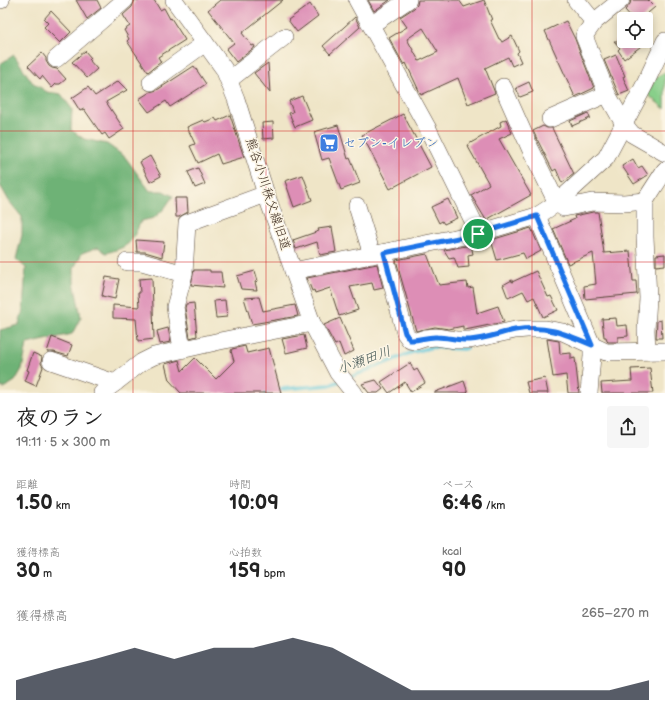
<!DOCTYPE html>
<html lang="ja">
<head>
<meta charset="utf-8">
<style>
  :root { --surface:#fff; --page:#f6f6f6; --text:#222; --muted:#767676; --accent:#111827 }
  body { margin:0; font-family:"Balsamiq Sans","Klee One",sans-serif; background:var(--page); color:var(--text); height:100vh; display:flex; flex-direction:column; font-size:15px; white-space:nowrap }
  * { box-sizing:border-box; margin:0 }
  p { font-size:13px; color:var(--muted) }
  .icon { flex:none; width:22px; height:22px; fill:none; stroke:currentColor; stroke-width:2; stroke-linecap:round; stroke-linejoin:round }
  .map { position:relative; height:393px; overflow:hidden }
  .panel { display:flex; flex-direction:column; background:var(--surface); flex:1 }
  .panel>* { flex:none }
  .controls { position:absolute; left:617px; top:12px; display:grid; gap:8px }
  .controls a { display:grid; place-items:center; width:36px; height:36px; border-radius:4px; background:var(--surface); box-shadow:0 2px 10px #0003; font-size:20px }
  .pin { position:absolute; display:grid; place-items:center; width:34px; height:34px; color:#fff; margin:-17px; border:2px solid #fff; border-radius:50%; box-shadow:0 1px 4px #0007 }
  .round { display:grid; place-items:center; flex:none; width:42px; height:42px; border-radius:4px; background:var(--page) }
  .overview { display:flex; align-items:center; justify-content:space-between; height:68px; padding:0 16px }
  h1 { font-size:22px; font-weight:700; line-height:30px }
  .figures { display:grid; grid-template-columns:repeat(3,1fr); gap:6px; height:68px; padding:4px 16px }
  .figures div { display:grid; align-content:center }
  .figures b { font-size:20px; font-weight:700 }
  .figures small { font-size:11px; font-weight:400 }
  .figures p { font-size:11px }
  .chart { height:112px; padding:8px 16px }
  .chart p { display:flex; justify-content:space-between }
  .chart svg { width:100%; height:72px; margin-top:4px; fill:var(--accent); opacity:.7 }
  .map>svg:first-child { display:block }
</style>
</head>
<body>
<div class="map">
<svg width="665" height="393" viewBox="0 0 665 393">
  <rect width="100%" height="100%" fill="#fcf5e5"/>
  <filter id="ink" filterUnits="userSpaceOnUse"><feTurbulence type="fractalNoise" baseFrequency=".025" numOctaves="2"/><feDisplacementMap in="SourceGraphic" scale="8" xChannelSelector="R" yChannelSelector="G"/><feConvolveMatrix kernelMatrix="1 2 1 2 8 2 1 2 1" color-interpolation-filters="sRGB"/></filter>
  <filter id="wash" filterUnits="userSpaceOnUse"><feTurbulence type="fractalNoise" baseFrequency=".012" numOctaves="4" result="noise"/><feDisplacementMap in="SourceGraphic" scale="16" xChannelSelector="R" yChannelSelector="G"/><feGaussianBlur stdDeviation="0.9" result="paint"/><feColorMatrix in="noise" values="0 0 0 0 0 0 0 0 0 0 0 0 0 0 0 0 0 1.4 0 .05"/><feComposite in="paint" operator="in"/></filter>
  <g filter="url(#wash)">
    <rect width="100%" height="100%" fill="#efe5c7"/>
    <!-- green -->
    <polygon fill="#88cf8a" stroke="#627c54" points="665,72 665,109 647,94 656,78"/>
    <!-- forest -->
    <path fill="#6eb276" stroke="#546e4a" d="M 14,55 L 32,82 L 47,92 L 61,94 L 72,109 L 71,130 L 84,139 L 107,144 L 125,157 L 150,191 L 163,191 L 173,196 L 164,209 L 154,218 L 141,221 C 131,243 131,246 106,253 L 98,247 L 82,253 L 74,268 L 74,282 L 81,317 L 72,334 L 27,344 L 22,369 L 15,381 L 4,388 L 0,387 L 0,330 L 19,325 L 23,310 L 26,268 L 16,259 L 22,235 L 22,217 L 9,201 L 0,185 L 0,64 Z"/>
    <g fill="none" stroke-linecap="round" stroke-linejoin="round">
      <!-- stream -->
      <g stroke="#5bc4d7" stroke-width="4">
        <polyline points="348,378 413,352 432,347 463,349 467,348"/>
        <polyline points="266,393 270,390 329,385 340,381"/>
      </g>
    </g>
    <g id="blocks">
      <!-- building -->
      <g fill="#dd8eb6" fill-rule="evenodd">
        <polygon points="76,0 97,0 101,8 87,19"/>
        <polygon points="135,0 154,0 160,10 164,8 170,19 171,18 185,40 158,57 161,62 148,72 127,41 129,39 124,30 130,26 123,15 132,7"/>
        <polygon points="220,0 283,0 242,33 252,46 254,45 255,47 236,62 226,49 234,43 208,10"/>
        <polygon points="368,0 390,0 374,11"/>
        <path d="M 418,0 L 459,0 L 464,7 L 484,0 L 492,20 L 490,20 L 499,39 L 500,39 L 502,42 L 512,36 L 519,51 L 517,53 L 521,62 L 512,66 L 508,57 L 485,68 L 495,93 L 468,104 L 458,78 L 421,95 L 406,63 L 404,65 L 389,38 L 407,27 L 400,17 L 414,8 L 417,5 ZM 423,28 L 438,52 L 419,61 L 407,39 Z"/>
        <polygon points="631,0 648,0 655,7 641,19 633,19 625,10 630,4"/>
        <polygon points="310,4 318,16 297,32 288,20"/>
        <polygon points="51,11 71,32 60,43 44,27 48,23 44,19"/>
        <polygon points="355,17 360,27 330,54 323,46"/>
        <polygon points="566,21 575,39 594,88 575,97 545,31"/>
        <polygon points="614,41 648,41 624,59 618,50 620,48"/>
        <polygon points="85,51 91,58 89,60 97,69 87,78 72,62"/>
        <polygon points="42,53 46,58 46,61 49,66 52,68 57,69 66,79 60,84 56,84 52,88 42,76 40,79 28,66"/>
        <polygon points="616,55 625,76 623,77 629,91 619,95 604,60"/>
        <polygon points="268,63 270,93 254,73"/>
        <polygon points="194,66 206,84 170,107 166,101 149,112 139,99 150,92 157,90"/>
        <polygon points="118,81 127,90 106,102 124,129 109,139 105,133 102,135 84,109 80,111 72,98 88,87 95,96"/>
        <polygon points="529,82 533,92 520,97 516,88"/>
        <polygon points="302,96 312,120 295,127 289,113 293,112 289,101"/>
        <polygon points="588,113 590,118 572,126 570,121"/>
        <polygon points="403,114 431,167 390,189 362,135"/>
        <polygon points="230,115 244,157 221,164 217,154 198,163 190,146 195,144 187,127 203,120 205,122 215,118 217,121"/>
        <polygon points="506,119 512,133 499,139 531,195 486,220 471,195 489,184 467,145 501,126 500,122"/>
        <polygon points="273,122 274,138 263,139 262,123"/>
        <polygon points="338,125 348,159 350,158 360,183 341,190 329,158 322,160 314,132"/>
        <polygon points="543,126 547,128 552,128 574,174 562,183 556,169 553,171 533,131"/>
        <polygon points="150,156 161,176 150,182 140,162"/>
        <polygon points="633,159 638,168 642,166 648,175 634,184 622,166"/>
        <polygon points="198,168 205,184 195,188 188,172"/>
        <polygon points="303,175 312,200 294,207 285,181"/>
        <polygon points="175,198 187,198 188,212 179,217 176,217"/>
        <polygon points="448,199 457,218 444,224 442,221 439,223 431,207"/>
        <polygon points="593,212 598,212 604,253 630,251 633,281 636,281 637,294 585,299 584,286 596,284 593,253 568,264 553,229 575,219 574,216"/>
        <polygon points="332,227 336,252 320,255 317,242 296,249 293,240 319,231 318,229"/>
        <polygon points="531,228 541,251 526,259 523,253 497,260 491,240"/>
        <polygon points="136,240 164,242 162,257 145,252 137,252"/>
        <polygon points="471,245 473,254 468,255 469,267 458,268 454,257 449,258 444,250"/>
        <polygon points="427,254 439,285 467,282 468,288 473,287 477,313 498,306 504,322 465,330 463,330 463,326 449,329 435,327 416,331 396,260"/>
        <polygon points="665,254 665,265 656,266 656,255"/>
        <polygon points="377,264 383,288 374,290 372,283 350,287 358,310 339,316 330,288 315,293 314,290 312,291 307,278"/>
        <polygon points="194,270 210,270 210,272 221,272 223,288 191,285"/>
        <polygon points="255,271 258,281 255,282 257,290 241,289 237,276"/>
        <polygon points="536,271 548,297 551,296 558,310 543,317 534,297 528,300 523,291 508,298 503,285 512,280 512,282"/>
        <polygon points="106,277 119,279 115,299 102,296"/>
        <polygon points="152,278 154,339 138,341 136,319 113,318 113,305 139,307 138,293 140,293 139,279"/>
        <polygon points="259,297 263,311 295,305 298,316 252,324 244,298"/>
        <polygon points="225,300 227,317 216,318 214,301"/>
        <polygon points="194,303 197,336 190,338 185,308 186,304"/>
        <polygon points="340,318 354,351 344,356 339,343 335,345 324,325"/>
        <polygon points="616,318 617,326 627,325 628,336 618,337 618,342 608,342 607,341 606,337 604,337 602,319"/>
        <polygon points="661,320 662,338 656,338 657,321"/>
        <polygon points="168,328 171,342 160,344 157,331"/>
        <polygon points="304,335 307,348 286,353 282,339"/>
        <polygon points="52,337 72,345 68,356 54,352 47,352"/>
        <polygon points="547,339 559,341 560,354 571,353 571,359 575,358 579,393 568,393 566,375 553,377"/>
        <polygon points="245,346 247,353 269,348 281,393 181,393 169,380 165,364 179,360 182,371 195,358 216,379 234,361 231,351 232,349"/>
        <polygon points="33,353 42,357 41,363 43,367 36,386 25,381 29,371 27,370"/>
        <polygon points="410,363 414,371 417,369 425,383 411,392 405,382 389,393 381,382"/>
        <polygon points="650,368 653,393 602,393 601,383 632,381 631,369"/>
        <polygon points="545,378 548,393 529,393 526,382"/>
        <polygon points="376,380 383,389 378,393 369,393 362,384"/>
        <polygon points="464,381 468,393 435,393 435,392"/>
      </g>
    </g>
  </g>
  <g filter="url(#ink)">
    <use href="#blocks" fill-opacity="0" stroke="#564637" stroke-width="1"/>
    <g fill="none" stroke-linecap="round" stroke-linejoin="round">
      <!-- minor casing -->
      <g stroke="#564637" stroke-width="18">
        <g id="minor">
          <polyline points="0,0 1,0"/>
          <polyline points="174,0 224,69 236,99 266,194 312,323 338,373 354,393"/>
          <polyline points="357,0 427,127 479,233"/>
          <polyline points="576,0 594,22"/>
          <polyline points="621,0 594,22 584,36 607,94 624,124 632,134 665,153"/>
          <polyline points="371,25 408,0"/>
          <polyline points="56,59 125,0"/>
          <polyline points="229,80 284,37"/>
          <polyline points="151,82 205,43"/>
          <polyline points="503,87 530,148 557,203 564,208 592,202 624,203 645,201"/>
          <polyline points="550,119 607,94"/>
          <polyline points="357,206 372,255"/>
          <polyline points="537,216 592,345 592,356 589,393"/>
          <polyline points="384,253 405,333 410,340 416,341 425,338 436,337 456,340 470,340 515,330 527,329 546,329 563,332 606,352 665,351"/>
          <polyline points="127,262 142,262 184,274"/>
          <polyline points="293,271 479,233 537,216 557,203 606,158 645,84 665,41"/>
          <polyline points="182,349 175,307 184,274 187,223 266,194"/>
          <polyline points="647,351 646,330 648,298 645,237 645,201 665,170"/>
          <polyline points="51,361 115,383"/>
          <polyline points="102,393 142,362 154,356 220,341 312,323"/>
        </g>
      </g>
      <!-- minor -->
      <use href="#minor" stroke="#fff" stroke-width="17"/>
    </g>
  </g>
  <g fill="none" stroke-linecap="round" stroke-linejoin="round" filter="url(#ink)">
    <!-- route casing -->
    <g stroke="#fff" stroke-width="8">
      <path id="route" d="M 537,216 L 592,345 C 564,333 546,325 515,330 C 500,333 485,339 470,340 C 459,341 448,337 437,337 C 427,336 419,341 410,340 L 405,333 L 384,253 L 478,234 Z"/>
    </g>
    <!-- route -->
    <use href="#route" stroke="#1a73e8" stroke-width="5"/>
  </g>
  <!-- grid -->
  <path fill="none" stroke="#d62828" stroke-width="1" stroke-opacity="0.55" d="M 133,0 L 133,393M 266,0 L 266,393M 399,0 L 399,393M 532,0 L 532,393M 0,131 L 665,131M 0,262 L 665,262"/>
  <!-- icons -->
  <defs>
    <g id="supermarket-square" transform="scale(1)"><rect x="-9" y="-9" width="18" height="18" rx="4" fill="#3f7fe0" stroke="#fcf5e5"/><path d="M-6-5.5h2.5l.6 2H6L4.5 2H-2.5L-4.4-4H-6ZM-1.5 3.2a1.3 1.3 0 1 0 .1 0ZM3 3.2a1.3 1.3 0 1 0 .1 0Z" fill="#fff"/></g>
  </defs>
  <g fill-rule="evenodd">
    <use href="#supermarket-square" x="329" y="143"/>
  </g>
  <g text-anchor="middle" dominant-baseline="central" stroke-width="3" stroke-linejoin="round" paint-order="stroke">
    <!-- shop labels -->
    <g font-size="13" fill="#366cbe" stroke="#fcf5e5" text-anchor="start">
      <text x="343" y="143">セブン-イレブン</text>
    </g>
    <!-- street labels -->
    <g font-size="13" fill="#3b2a1e" stroke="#fcf5e5">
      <text transform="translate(268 194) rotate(72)">熊谷小川秩父線旧道</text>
    </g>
    <!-- water labels -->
    <g font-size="14" font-style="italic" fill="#455856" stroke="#fcf5e5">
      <text transform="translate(364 360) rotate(-20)">小瀬田川</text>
    </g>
  </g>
</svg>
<div class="controls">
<a><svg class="icon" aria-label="locate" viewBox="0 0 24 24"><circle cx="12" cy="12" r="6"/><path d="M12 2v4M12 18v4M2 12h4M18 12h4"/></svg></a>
</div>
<div class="pin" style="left:478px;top:234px;background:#1e9e55"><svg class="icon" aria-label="arrive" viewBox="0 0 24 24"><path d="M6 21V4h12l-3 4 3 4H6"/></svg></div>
</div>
<section class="panel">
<div class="overview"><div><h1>夜のラン</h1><p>19:11 · 5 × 300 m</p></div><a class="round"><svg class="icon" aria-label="share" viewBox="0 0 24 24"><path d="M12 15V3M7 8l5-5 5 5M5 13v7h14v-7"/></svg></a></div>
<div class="figures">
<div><p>距離</p><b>1.50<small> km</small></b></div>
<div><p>時間</p><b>10:09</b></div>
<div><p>ペース</p><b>6:46<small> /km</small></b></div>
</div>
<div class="figures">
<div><p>獲得標高</p><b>30<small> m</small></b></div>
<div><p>心拍数</p><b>159<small> bpm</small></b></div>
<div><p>kcal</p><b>90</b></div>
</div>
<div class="chart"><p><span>獲得標高</span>265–270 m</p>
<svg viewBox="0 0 160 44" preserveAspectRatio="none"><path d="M0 44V32L10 25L20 19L30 12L40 19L50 12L60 12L70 6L80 12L90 25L100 38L110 38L120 38L130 38L140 38L150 38L160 32V44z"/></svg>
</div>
</section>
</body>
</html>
